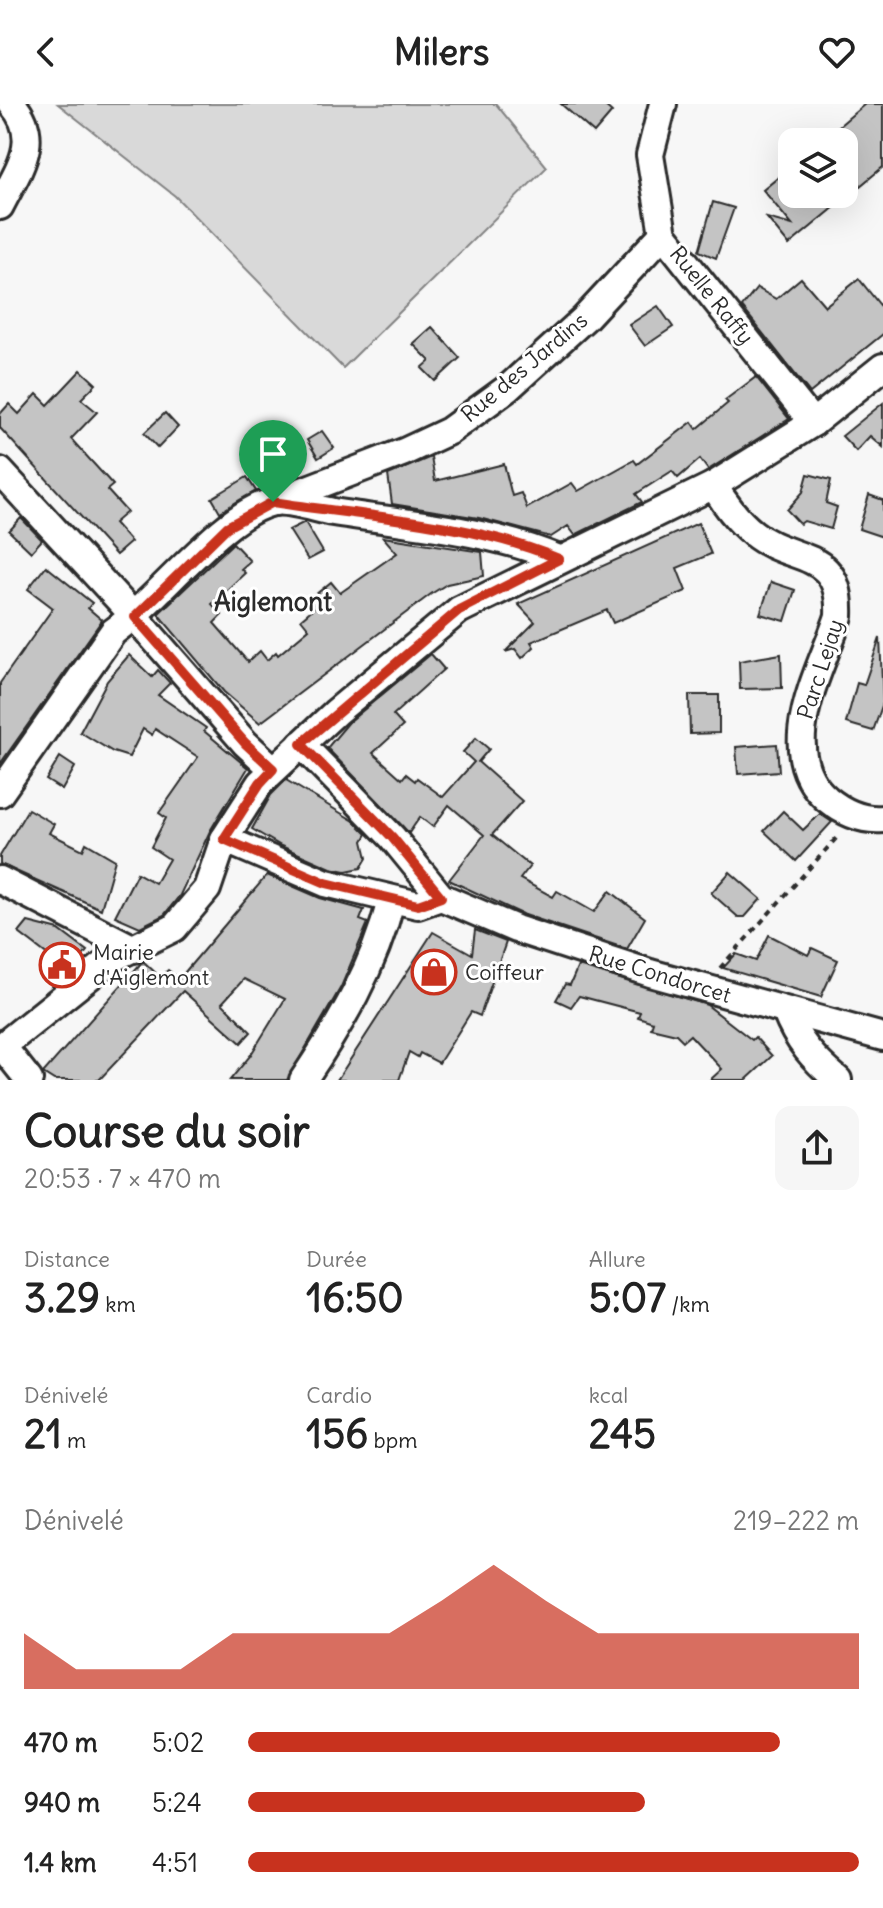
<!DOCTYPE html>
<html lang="fr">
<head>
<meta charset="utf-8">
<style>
  :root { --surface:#fff; --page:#f6f6f6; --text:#222; --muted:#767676; --accent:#c8321e }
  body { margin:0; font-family:Delius,sans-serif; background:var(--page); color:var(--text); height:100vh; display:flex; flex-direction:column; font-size:30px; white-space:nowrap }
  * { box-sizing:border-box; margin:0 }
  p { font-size:26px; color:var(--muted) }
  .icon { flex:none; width:44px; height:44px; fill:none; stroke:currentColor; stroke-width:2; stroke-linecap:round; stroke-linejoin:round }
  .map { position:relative; height:976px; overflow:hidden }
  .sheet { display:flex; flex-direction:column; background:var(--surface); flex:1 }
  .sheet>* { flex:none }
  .tools { position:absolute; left:778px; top:24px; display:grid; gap:16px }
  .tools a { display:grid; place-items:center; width:80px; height:80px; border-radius:16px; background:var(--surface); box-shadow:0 8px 32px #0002; font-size:40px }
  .pin { position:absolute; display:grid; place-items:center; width:68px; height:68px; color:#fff; margin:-82px -34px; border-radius:50% 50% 50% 0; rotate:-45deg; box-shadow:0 0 8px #0007 }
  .pin .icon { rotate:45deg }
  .round { display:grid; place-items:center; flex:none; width:84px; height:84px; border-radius:16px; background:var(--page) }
  .overview { display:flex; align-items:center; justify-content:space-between; height:136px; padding:0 24px }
  h1 { font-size:44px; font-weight:700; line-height:60px }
  .figures { display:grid; grid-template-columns:repeat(3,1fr); gap:12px; height:136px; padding:8px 24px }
  .figures div { display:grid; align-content:center }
  .figures b { font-size:40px; font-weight:700 }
  .figures small { font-size:22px; font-weight:400 }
  .figures p { font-size:22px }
  .chart { height:224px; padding:16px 24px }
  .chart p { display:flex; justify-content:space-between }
  .chart svg { width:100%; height:144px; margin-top:8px; fill:var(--accent); opacity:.7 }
  ul { padding:0 24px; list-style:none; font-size:26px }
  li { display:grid; grid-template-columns:128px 96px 1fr; align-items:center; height:60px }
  li i { height:20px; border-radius:10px; background:var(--accent) }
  header { display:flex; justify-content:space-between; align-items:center; height:104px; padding:0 24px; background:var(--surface); font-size:36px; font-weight:700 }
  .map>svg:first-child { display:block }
</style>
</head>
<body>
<header><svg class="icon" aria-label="back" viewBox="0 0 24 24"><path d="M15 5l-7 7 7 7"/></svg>Milers<svg class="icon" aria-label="heart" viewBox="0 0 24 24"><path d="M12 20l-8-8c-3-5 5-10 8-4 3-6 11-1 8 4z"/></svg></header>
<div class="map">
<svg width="883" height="976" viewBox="0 0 883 976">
  <rect width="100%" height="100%" fill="#f7f7f7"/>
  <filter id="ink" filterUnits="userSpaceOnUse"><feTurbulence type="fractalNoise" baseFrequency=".0125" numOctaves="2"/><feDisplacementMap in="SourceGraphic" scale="16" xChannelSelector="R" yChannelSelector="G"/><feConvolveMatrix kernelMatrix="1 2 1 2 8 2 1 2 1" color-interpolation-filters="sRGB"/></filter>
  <g filter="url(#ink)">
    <!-- green -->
    <polygon fill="#d9d9d9" stroke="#828282" stroke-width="2" points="58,0 496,0 547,63 343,264 175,92"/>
    <!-- building -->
    <g fill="#c4c4c4" stroke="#2b2b2b" stroke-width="2">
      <polygon points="561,0 603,0 612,8 594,29"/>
      <polygon points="865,0 883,0 883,63 789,141 767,114 792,121 763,86 792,62 792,90 844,90 844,38 820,38"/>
      <polygon points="713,98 734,104 716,154 699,147"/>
      <polygon points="801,174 825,202 859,175 883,205 883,230 810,289 742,203 757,184 776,195"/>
      <polygon points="658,202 673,223 645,242 629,221"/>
      <polygon points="432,223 460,254 435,277 422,264 430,257 413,240"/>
      <polygon points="81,266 96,280 81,295 97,308 71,335 113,381 107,386 127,408 114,419 131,438 116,451 0,324 0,310 9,300 19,310 37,290 48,301"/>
      <polygon points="756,273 789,315 708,366 700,355 678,374 672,367 636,390 642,398 575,431 568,422 551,433 479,414 392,400 388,371 431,353 435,377 504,360 512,392 521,389 527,404 572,379 578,387 634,356 637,360 692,318 697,325 728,299 725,296"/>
      <polygon points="883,299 883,343 870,332 856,347 842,332"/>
      <polygon points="165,309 178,323 158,344 144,329"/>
      <polygon points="322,327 334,344 318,354 307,336"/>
      <polygon points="808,370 831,376 826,399 837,403 831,425 804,417 800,420 787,406 803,388"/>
      <polygon points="247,373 256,387 220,408 212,394"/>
      <polygon points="869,391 883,396 883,433 859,425"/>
      <polygon points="21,414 42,436 31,448 9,427"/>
      <polygon points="305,418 323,448 308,456 289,426"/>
      <polygon points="698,419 711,450 677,464 686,487 613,519 607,506 531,538 534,543 522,554 515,545 505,548 535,518 518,500"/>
      <polygon points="383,433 482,448 484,472 447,480 431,490 260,619 224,588 158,510 233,439 250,457 241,465 245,469 212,500 222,511 214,519 248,558 260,547 267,556 276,548 278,551 309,525 301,515 315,503 309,496 331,478 340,489 397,449"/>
      <polygon points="46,462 92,499 88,504 102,516 0,660 0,579 53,504 28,485"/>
      <polygon points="771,478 795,486 785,517 760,510"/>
      <polygon points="880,534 883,599 873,627 846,619 857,579 864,581"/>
      <polygon points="431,550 444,565 393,611 403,622 373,649 402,675 406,670 415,677 417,674 443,693 474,658 463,648 476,634 489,645 478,658 522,697 492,731 530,762 520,775 553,793 557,787 594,808 610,787 645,814 627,845 522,810 449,776 484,731 449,701 433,723 420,713 409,729 327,644 349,618"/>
      <polygon points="781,550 782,584 740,585 739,557"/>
      <polygon points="129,551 152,573 158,566 170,579 158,591 206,624 204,627 248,664 210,727 180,791 164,811 140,823 115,812 137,769 155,779 169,755 151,743 166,714 159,709 198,653 155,625 152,631 143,625 129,653 113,648 80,628 107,577"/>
      <polygon points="689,591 719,591 719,629 690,630"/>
      <polygon points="777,640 779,667 738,670 736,643"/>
      <polygon points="60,653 75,663 62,686 46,676"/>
      <polygon points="286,676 354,717 367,730 363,737 367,754 361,764 346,767 331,764 281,742 252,725 271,691"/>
      <polygon points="28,705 54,720 49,729 83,746 86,739 115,756 101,805 0,760 0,752"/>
      <polygon points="783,707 803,726 820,710 832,718 796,757 764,727"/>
      <polygon points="730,768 761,795 745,813 738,813 711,789"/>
      <polygon points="267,771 320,794 364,806 360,816 368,819 341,883 287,976 230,976 250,952 285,895 244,875 222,899 251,928 241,939 183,887 99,976 54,976 43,969 141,859 144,858 160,873 168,866 179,875"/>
      <polygon points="28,818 59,826 87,847 72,866 52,882 43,869 53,855 19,829"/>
      <polygon points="475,826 506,838 480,912 471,908 439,959 420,949 418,953 409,948 399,976 337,976 433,828 472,850"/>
      <polygon points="769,831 808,851 812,844 838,856 821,893 723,864 736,850 756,857"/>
      <polygon points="578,862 707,901 752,936 755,933 772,952 746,976 710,976 722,965 690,931 683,937 676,930 651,924 653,918 638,913 640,908 579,892 571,903 556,896 565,880 570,881"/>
    </g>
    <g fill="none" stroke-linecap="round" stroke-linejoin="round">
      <!-- minor casing -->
      <g stroke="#2b2b2b" stroke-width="32">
        <g id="minor">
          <polyline points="663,0 650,51 663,130 813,319"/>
          <path d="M 0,102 C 18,66 43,35 12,0"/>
          <polyline points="0,367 135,513 245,639 273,665"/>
          <path d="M 714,381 C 723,398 738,417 753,429 C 791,460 842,443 839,512 C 821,567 772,648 827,695 C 843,708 862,717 883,715"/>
          <polyline points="274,398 404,348 449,327 508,284 585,214 663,130"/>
          <polyline points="301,640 392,733 441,793 516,825 650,869 883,933"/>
          <path d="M 0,689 L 113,528 C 157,497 224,408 273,398 C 289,395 316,405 333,408 C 408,420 488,425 559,455"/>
          <polyline points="224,735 326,779 418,801 441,793"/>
          <polyline points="0,776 134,845"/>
          <path d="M 786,908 C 797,937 814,956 838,976"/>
          <polyline points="2,942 29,976"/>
          <polyline points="0,944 111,855 174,824 207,785 224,735 260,679 336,608 459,506 714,381 813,319 883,263"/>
          <path d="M 303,976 C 341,920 374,863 391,797"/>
        </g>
      </g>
      <!-- path -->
      <polyline stroke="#2b2b2b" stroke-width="4" stroke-dasharray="6 6" stroke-linecap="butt" points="720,864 840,730"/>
      <!-- minor -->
      <use href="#minor" stroke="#fff" stroke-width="26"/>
    </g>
  </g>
  <g fill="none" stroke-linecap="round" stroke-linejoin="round" filter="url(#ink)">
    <!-- route casing -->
    <g stroke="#fff" stroke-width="16">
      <path id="route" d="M 273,398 C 367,413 471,418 559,455 L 459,506 L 301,640 L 392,733 L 441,793 L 418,801 L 326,779 L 224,735 L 260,679 L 273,665 L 245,639 L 135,513 L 227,423 Z"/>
    </g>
    <!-- route -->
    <use href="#route" stroke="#c8321e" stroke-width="10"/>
  </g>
  <!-- icons -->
  <defs>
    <g id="civic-ring" transform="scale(2.3)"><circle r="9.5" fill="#fff" stroke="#c8321e" stroke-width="1.5"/><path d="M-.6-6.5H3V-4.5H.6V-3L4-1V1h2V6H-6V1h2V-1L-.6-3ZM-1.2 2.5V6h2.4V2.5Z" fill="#c8321e"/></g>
    <g id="shop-ring" transform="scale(2.3)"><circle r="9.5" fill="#fff" stroke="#c8321e" stroke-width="1.5"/><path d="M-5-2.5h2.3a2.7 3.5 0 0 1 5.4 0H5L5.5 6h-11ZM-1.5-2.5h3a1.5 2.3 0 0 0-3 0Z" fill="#c8321e"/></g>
  </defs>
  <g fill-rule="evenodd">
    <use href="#civic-ring" x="62" y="861"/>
    <use href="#shop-ring" x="434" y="868"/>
  </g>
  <g text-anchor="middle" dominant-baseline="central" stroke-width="6" stroke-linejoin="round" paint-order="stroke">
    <!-- street labels -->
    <g font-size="22" fill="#2b2b2b" stroke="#fff">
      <text transform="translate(712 191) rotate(51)">Ruelle Raffy</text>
      <text transform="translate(524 263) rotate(-40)">Rue des Jardins</text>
      <text transform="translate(820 565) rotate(-72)">Parc Lejay</text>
      <text transform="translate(660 870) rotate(17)">Rue Condorcet</text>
    </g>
    <!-- poi labels -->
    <g font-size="22" fill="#2b2b2b" stroke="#fff" text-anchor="start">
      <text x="93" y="848">Mairie<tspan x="93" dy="25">d'Aiglemont</tspan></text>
      <text x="465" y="868">Coiffeur</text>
    </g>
    <!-- quarter labels -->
    <g font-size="26" font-weight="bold" fill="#2b2b2b" stroke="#fff">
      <text x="273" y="497">Aiglemont</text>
    </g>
  </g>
</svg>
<div class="tools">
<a><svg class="icon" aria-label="layers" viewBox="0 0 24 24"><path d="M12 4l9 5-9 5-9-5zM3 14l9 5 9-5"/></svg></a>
</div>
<div class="pin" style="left:273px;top:398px;background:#1e9e55"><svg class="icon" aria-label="arrive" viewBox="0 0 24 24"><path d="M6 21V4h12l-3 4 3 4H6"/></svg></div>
</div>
<section class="sheet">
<div class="overview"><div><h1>Course du soir</h1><p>20:53 · 7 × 470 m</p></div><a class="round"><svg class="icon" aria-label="share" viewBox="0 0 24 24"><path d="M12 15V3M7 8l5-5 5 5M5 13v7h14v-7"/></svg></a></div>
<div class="figures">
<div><p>Distance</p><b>3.29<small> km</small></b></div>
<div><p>Durée</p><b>16:50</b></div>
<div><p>Allure</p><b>5:07<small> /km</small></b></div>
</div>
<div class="figures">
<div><p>Dénivelé</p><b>21<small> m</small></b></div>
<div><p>Cardio</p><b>156<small> bpm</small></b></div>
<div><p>kcal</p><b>245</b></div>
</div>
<div class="chart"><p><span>Dénivelé</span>219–222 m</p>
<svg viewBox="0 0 160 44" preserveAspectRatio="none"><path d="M0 44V27L10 38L20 38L30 38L40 27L50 27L60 27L70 27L80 17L90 6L100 17L110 27L120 27L130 27L140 27L150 27L160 27V44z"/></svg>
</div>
<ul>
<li><b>470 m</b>5:02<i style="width:87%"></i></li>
<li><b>940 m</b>5:24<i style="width:65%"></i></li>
<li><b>1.4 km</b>4:51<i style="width:100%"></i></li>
</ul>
</section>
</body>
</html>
